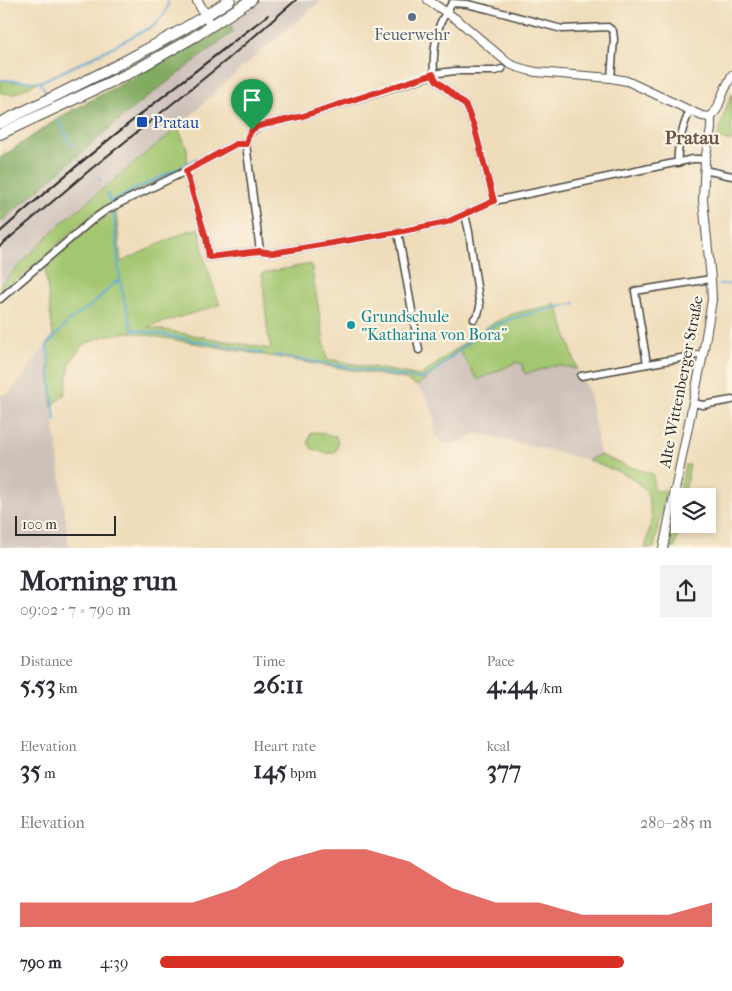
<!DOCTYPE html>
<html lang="en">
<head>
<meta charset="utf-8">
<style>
  :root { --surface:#fff; --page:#f2f2f3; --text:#2b2b33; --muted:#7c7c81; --accent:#d93025 }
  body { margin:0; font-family:"IM FELL French Canon",serif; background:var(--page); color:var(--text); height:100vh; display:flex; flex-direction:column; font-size:19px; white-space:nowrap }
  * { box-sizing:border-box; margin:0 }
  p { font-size:16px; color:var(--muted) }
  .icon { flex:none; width:28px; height:28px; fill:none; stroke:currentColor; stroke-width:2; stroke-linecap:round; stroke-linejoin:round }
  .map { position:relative; height:548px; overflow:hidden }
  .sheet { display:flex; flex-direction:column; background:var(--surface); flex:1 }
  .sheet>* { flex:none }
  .controls { position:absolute; left:671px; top:488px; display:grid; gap:10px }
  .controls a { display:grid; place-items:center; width:45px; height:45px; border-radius:0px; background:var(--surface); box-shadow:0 2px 8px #0003; font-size:25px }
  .scale { position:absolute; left:15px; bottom:12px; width:101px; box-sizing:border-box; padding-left:5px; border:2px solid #2b2b2b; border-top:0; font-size:14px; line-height:18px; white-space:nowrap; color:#2b2b2b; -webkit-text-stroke:4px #fcf5e5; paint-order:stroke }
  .pin { position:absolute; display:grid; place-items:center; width:42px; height:42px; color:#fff; margin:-51px -21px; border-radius:50% 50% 50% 0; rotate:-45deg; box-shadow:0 0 5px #0007 }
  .pin .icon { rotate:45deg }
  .round { display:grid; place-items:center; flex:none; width:52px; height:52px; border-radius:0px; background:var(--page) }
  .overview { display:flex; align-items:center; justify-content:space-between; height:85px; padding:0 20px }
  h1 { font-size:28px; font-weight:700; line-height:38px }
  .figures { display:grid; grid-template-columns:repeat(3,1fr); gap:8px; height:85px; padding:5px 20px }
  .figures div { display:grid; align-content:center }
  .figures b { font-size:25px; font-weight:700 }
  .figures small { font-size:14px; font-weight:400 }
  .figures p { font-size:14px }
  .chart { height:140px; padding:10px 20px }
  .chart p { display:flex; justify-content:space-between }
  .chart svg { width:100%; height:90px; margin-top:5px; fill:var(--accent); opacity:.7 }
  ul { padding:0 20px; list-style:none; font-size:16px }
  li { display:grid; grid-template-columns:80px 60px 1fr; align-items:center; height:38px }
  li i { height:12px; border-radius:6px; background:var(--accent) }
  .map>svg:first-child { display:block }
</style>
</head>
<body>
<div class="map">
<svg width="732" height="549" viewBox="0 0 732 549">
  <rect width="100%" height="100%" fill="#fcf5e5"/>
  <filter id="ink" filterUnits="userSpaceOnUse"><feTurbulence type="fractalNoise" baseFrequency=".02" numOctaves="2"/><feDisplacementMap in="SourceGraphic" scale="10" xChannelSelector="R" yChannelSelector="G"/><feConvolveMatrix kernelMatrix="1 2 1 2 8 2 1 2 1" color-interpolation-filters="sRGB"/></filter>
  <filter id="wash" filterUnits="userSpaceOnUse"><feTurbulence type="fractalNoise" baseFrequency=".0096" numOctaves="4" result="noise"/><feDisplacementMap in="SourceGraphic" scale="20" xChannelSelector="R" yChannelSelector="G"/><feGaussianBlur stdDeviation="1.12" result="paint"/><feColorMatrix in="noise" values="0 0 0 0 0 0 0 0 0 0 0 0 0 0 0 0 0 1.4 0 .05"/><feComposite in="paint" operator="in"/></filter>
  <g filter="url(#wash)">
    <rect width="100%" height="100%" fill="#efdcb9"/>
    <!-- industrial -->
    <g fill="#cec1ba">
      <polygon points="261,0 322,0 274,40 220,87 178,128 160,142 59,225 0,285 0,223 132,110 233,32 230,21"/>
      <polygon points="47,344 52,407 69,548 0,548 0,395 9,394"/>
      <polygon points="459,351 478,380 517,362 522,364 525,374 557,365 577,369 589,392 600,455 588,460 477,433 453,445 442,443 435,435 434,415 426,396 417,386"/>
    </g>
    <!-- green -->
    <g fill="#a3c66f" stroke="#67784d">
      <polygon points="0,80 38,82 14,94 0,93"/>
      <polygon points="732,94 732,141 717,139 726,108"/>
      <polygon points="178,128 187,148 187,166 104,208 88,218 0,295 0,285 59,225 160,142"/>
      <polygon points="116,211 121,262 185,232 199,228 205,261 220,305 147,327 271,349 268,335 262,273 311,264 327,359 420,376 486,327 511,314 557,304 577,369 557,365 525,374 522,364 517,362 478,380 459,351 417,386 404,379 129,332 104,336 83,345 70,363 65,394 52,407 47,344 53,336 45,268 96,223"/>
      <path d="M 315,432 L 336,436 L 338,443 L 336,451 C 327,456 320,452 311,448 L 308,442 L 311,433 Z"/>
      <polygon points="600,455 624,465 653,474 654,491 666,490 654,548 645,548 652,519 647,491 629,476 588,460"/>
      <polygon points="685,465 690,465 684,496 680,496 680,520 675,548 667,549"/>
    </g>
    <!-- forest -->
    <polygon fill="#82ab62" stroke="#566b46" points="230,21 233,32 132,109 0,223 0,158 62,116 167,59"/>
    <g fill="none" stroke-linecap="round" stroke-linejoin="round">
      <!-- stream -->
      <g stroke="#5ba7d4" stroke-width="2">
        <polyline points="0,80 40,82 46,92"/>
        <path d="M 40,82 L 81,63 L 153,26 C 162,18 168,12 168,0"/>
        <polyline points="58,118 69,141 74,146"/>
        <polyline points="98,177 101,181"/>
        <polyline points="107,193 110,202 229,143"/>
        <polyline points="114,213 120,280 123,294 132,329 263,353"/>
        <polyline points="719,284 732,284"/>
        <polyline points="274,355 419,379 429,376 476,336 487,329 513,318 575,303"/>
        <polyline points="55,420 47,345 70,320 93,304 114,283 120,280"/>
      </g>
    </g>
  </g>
  <g filter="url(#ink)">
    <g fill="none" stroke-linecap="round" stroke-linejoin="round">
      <!-- minor casing -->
      <g stroke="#484640" stroke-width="9">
        <g id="minor">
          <path d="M 678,163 C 676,150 684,122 690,111"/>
          <polyline points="704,170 732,176"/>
          <polyline points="186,171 206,238 209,257 260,251 273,253 398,232 447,222 494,201 693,159 698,159 705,160"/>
          <path d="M 494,201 L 474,126 L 466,106 L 436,80 C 431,68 435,38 440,24 C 443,17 448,10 452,3 L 467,4 L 488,9 L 562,29 L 608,27 L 613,31 L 614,39 L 611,78"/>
          <polyline points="465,214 469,232 480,307 478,314 474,319"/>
          <polyline points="398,232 419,350"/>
          <polyline points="260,251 246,144 248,136 252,131 259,126 303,116 439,73 455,71 495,71 502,69"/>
          <polyline points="0,299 91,221 105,211 120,203 186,171 236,144 246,144"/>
          <polyline points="647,364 635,291 711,279"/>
          <polyline points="581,376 703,354"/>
          <polyline points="693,403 703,405 732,400"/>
        </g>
      </g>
      <!-- tertiary casing -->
      <g stroke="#484640" stroke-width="10">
        <g id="tertiary">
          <path d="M 428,0 L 459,21 L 508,63 C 517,68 526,70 536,72 L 611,78 L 627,81 L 702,116 L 711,117"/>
          <polyline points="663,549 703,354 712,300 711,279 703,200 705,160 711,129 711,117 717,109 724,91 732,75"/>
        </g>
      </g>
      <!-- secondary casing -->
      <g stroke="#484640" stroke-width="11">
        <polyline id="secondary" points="197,0 209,22"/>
      </g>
      <!-- primary casing -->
      <g stroke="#484640" stroke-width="12">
        <g id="primary">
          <path d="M 0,123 C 78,85 157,48 230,0"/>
          <polyline points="0,134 132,72 194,37 251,0"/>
        </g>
      </g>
      <!-- minor -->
      <use href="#minor" stroke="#fff" stroke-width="6"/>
      <!-- tertiary -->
      <use href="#tertiary" stroke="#fff" stroke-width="8"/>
      <!-- secondary -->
      <use href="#secondary" stroke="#fff" stroke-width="9"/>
      <!-- primary -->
      <use href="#primary" stroke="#fff" stroke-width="10"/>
      <!-- rail -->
      <g stroke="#2b2b2b" stroke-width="2">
        <path d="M 0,232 C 86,155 177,85 268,15"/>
        <polyline points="0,246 91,169 228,59 296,0"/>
      </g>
    </g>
  </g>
  <g fill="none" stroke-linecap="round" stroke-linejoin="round" filter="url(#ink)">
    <!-- route casing -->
    <g stroke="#fff" stroke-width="10">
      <polygon id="route" points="433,74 436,80 466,106 474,126 494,201 447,222 398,232 273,253 260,251 209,257 206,238 186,171 236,144 246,144 248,136 252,130 259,126 303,116"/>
    </g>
    <!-- route -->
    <use href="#route" stroke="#d93025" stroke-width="6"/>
  </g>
  <!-- markers -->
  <circle fill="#5c6f8a" stroke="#fcf5e5" stroke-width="2" cx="412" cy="17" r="5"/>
  <rect fill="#1a4fb4" stroke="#fcf5e5" stroke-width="2" x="136" y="116" width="12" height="12" rx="2.5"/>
  <circle fill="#0f9aa8" stroke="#fcf5e5" stroke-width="2" cx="351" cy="325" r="5"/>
  <g text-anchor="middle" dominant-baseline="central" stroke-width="4.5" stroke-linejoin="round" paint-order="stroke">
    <!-- service labels -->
    <g font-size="16" fill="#4e5e75" stroke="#fcf5e5">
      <text x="412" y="34">Feuerwehr</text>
    </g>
    <!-- transit labels -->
    <g font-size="16" fill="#164399" stroke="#fcf5e5" text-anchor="start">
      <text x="153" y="122">Pratau</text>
    </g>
    <!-- culture labels -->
    <g font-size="16" fill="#0d838f" stroke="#fcf5e5" text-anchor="start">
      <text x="361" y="316">Grundschule<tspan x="361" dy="18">"Katharina von Bora"</tspan></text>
    </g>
    <!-- street labels -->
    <g font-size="16" fill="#2b2b2b" stroke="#fcf5e5">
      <text transform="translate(681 382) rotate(-79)">Alte Wittenberger Straße</text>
    </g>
    <!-- quarter labels -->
    <g font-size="19" font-weight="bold" fill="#6a544a" stroke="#fcf5e5">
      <text x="692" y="138">Pratau</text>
    </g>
  </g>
</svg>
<div class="controls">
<a><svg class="icon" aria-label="layers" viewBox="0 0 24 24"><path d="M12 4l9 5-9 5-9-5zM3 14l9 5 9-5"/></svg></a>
</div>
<div class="scale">100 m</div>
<div class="pin" style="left:252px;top:130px;background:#1e9e55"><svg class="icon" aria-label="arrive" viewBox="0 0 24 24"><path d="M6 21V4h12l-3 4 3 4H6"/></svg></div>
</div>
<section class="sheet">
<div class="overview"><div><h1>Morning run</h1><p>09:02 · 7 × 790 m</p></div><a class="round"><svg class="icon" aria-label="share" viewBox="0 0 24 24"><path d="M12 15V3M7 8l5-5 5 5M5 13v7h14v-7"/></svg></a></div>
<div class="figures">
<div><p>Distance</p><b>5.53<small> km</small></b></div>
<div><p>Time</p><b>26:11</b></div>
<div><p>Pace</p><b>4:44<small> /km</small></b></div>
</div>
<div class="figures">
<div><p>Elevation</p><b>35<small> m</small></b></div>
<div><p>Heart rate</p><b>145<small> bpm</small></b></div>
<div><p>kcal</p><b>377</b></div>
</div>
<div class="chart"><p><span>Elevation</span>280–285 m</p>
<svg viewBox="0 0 160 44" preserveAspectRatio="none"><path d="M0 44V32L10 32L20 32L30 32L40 32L50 25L60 12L70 6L80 6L90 12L100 25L110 32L120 32L130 38L140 38L150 38L160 32V44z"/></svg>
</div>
<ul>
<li><b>790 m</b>4:39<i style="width:84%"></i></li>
</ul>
</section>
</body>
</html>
